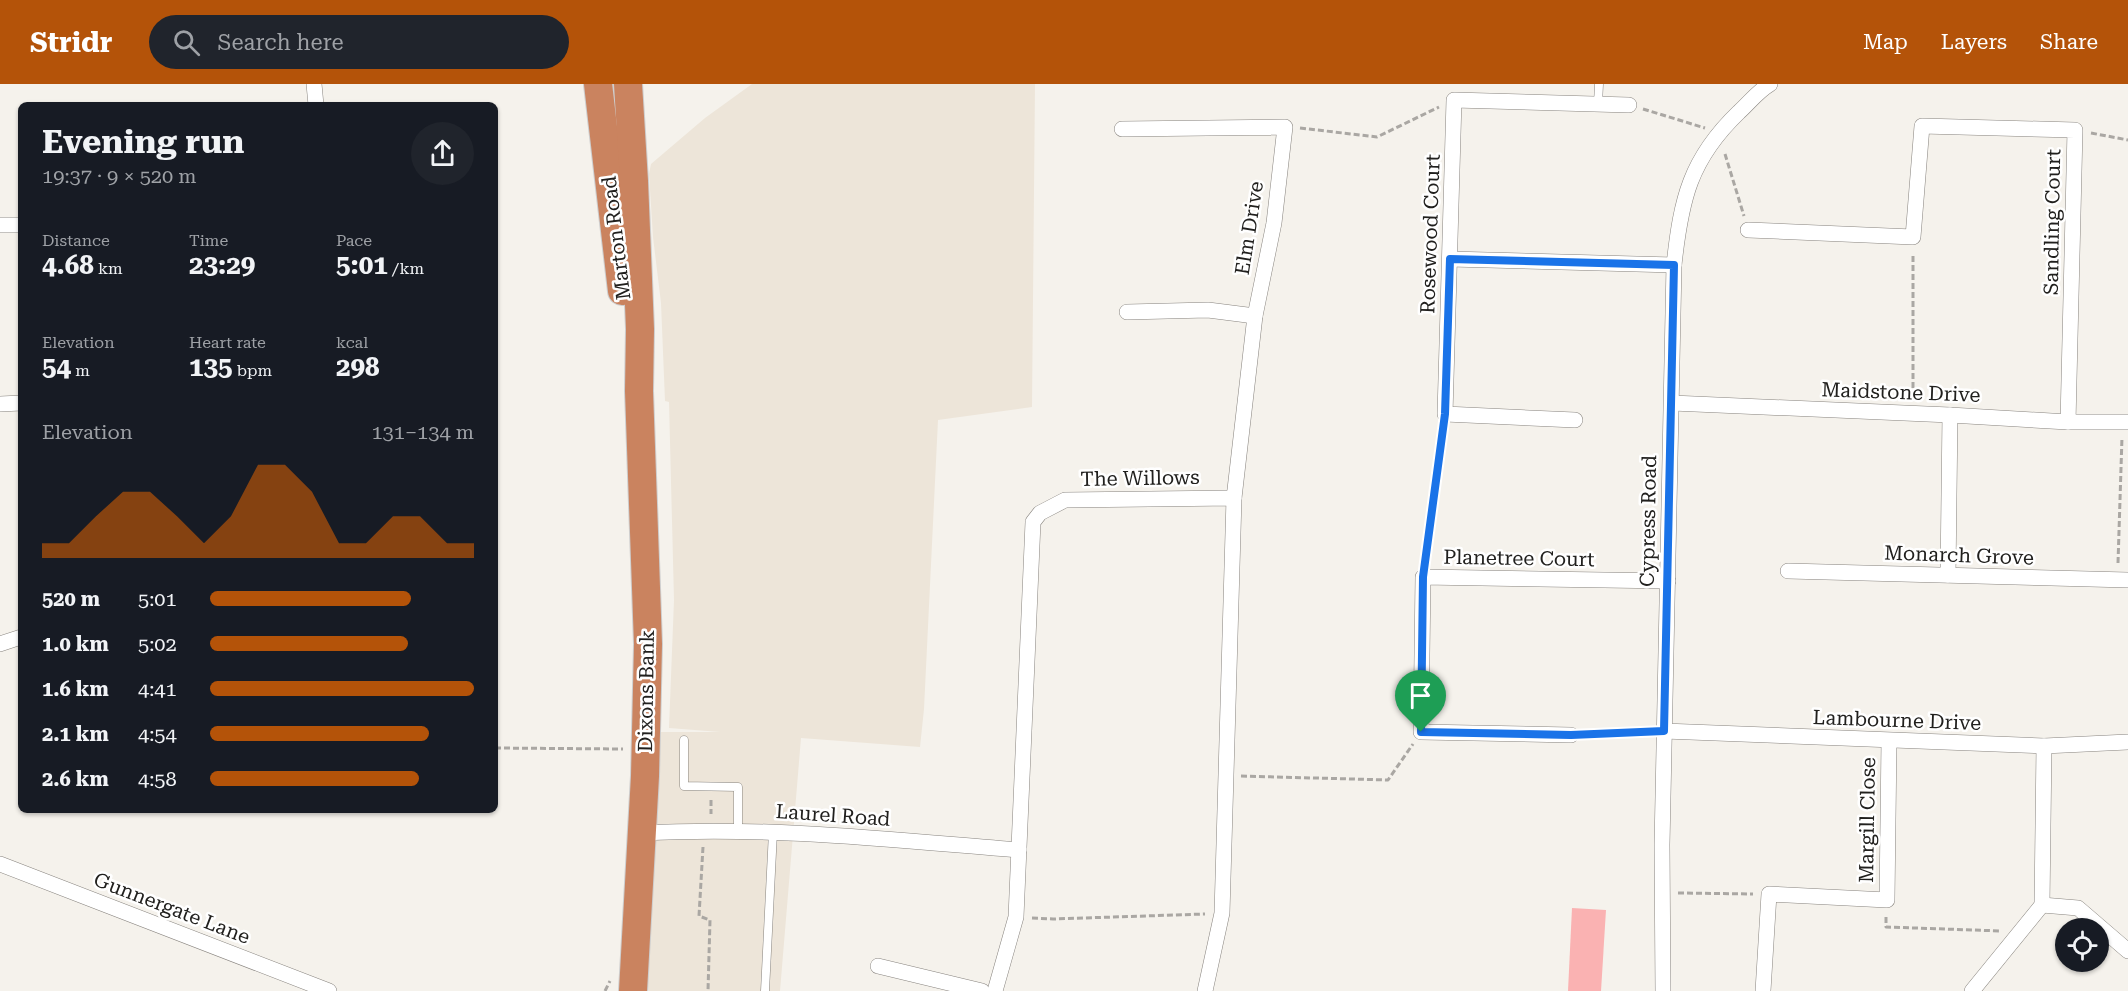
<!DOCTYPE html>
<html lang="en">
<head>
<meta charset="utf-8">
<style>
  :root { --surface:#171b24; --page:#20242c; --text:#f1f3f6; --muted:#9ea1a6; --accent:#b45309 }
  body { margin:0; font-family:"Roboto Serif",serif; background:var(--page); color:var(--text); height:100vh; display:flex; flex-direction:column; font-size:22px; white-space:nowrap }
  * { box-sizing:border-box; margin:0 }
  p { font-size:20px; color:var(--muted) }
  .icon { flex:none; width:33px; height:33px; fill:none; stroke:currentColor; stroke-width:2; stroke-linecap:round; stroke-linejoin:round }
  .map { position:relative; flex:1; overflow:hidden }
  .drawer { position:absolute; left:18px; top:18px; width:480px; height:711px; display:flex; flex-direction:column; background:var(--surface); border-radius:9px; box-shadow:0 2px 4px #0004 }
  .drawer>* { flex:none }
  .tools { position:absolute; left:2055px; top:834px; display:grid; gap:12px }
  .tools a { display:grid; place-items:center; width:54px; height:54px; border-radius:50%; background:var(--surface); box-shadow:0 2px 4px #0004; font-size:30px }
  .pin { position:absolute; display:grid; place-items:center; width:51px; height:51px; color:#fff; margin:-62px -26px; border-radius:50% 50% 50% 0; rotate:-45deg; box-shadow:0 0 6px #0007 }
  .pin .icon { rotate:45deg }
  .round { display:grid; place-items:center; flex:none; width:63px; height:63px; border-radius:32px; background:var(--page) }
  .head { display:flex; align-items:center; justify-content:space-between; height:102px; padding:0 24px }
  h1 { font-size:33px; font-weight:700; line-height:45px }
  .metrics { display:grid; grid-template-columns:repeat(3,1fr); gap:9px; height:102px; padding:6px 24px }
  .metrics div { display:grid; align-content:center }
  .metrics b { font-size:26px; font-weight:700 }
  .metrics small { font-size:16px; font-weight:400 }
  .metrics p { font-size:16px }
  .chart { height:168px; padding:12px 24px }
  .chart p { display:flex; justify-content:space-between }
  .chart svg { width:100%; height:108px; margin-top:6px; fill:var(--accent); opacity:.7 }
  ul { padding:0 24px; list-style:none; font-size:20px }
  li { display:grid; grid-template-columns:96px 72px 1fr; align-items:center; height:45px }
  li i { height:15px; border-radius:8px; background:var(--accent) }
  header { display:flex; align-items:center; gap:36px; box-sizing:border-box; height:84px; padding:0 30px; background:var(--accent); color:#fff }
  header strong { font-size:28px }
  nav { display:flex; gap:33px; margin-inline-start:auto; font-size:21px }
  .search { width:420px; height:54px; background:var(--page); display:flex; align-items:center; gap:15px; box-sizing:border-box; padding:0 21px; border-radius:33px; color:var(--muted); font-size:22px }
  .map>svg:first-child { display:block }
</style>
</head>
<body>
<header>
<strong>Stridr</strong>
<div class="search"><svg class="icon" aria-label="search" viewBox="0 0 24 24"><circle cx="10" cy="10" r="6"/><path d="M15 15l6 6"/></svg>Search here</div>
<nav><a>Map</a><a>Layers</a><a>Share</a></nav>
</header>
<div class="map">
<svg width="2128" height="907" viewBox="0 0 2128 907">
  <rect width="100%" height="100%" fill="#f5f2ec"/>
  <!-- built -->
  <polygon fill="#ede5d9" points="752,0 1035,0 1032,323 938,336 924,625 920,663 801,654 780,907 631,907 642,648 720,648 669,644 674,516 669,318 665,317 661,219 653,153 649,90 651,80 705,34"/>
  <!-- green -->
  <polygon fill="#fab2b2" points="1572,824 1606,826 1601,907 1568,907"/>
  <g fill="none" stroke-linecap="round" stroke-linejoin="round">
    <!-- lane casing -->
    <g stroke="#88847f" stroke-width="9">
      <g id="lane">
        <polyline points="1598,20 1599,0"/>
        <polyline points="684,656 684,702 738,703 738,747"/>
        <polyline points="765,907 773,748"/>
      </g>
    </g>
    <!-- street casing -->
    <g stroke="#88847f" stroke-width="16">
      <g id="street">
        <polyline points="314,0 316,21"/>
        <polyline points="1122,45 1285,43 1274,139 1255,232 1234,414"/>
        <polyline points="0,141 21,141"/>
        <polyline points="1748,146 1913,153 1922,42 2075,46 2068,338"/>
        <polyline points="1450,175 1674,181"/>
        <polyline points="1127,228 1208,226 1255,232"/>
        <polyline points="1672,319 1950,331 2068,338 2128,338"/>
        <polyline points="0,320 21,319"/>
        <polyline points="1575,336 1445,330 1454,16 1629,21"/>
        <polyline points="1788,487 2128,496"/>
        <polyline points="1948,491 1950,331"/>
        <polyline points="0,560 21,553"/>
        <polyline points="1664,647 2044,662 2128,658"/>
        <polyline points="1571,651 1421,648 1423,493 1668,497"/>
        <path d="M 643,749 C 769,742 894,756 1019,766"/>
        <polyline points="0,780 329,907"/>
        <polyline points="2042,821 2078,824 2128,867"/>
        <polyline points="878,882 982,907"/>
        <polyline points="995,907 1016,833 1033,438 1040,429 1065,416 1234,414 1222,829 1205,907"/>
        <path d="M 1663,907 L 1662,761 L 1674,181 C 1681,115 1690,75 1739,28 C 1749,19 1758,7 1770,0"/>
        <polyline points="1763,907 1769,810 1887,816 1889,657"/>
        <polyline points="1972,907 2042,821 2044,662"/>
      </g>
    </g>
    <!-- highway casing -->
    <g stroke="#cecece" stroke-width="30">
      <g id="highway">
        <polyline points="598,0 622,207"/>
        <polyline points="628,0 634,97 640,245 639,307 648,560 645,692 633,907"/>
      </g>
    </g>
    <!-- path -->
    <g stroke="#aaa7a3" stroke-width="3" stroke-dasharray="6 3" stroke-linecap="butt">
      <polyline points="1643,25 1705,44"/>
      <polyline points="1300,44 1377,53 1439,23"/>
      <polyline points="2091,49 2128,56"/>
      <polyline points="1725,70 1744,132"/>
      <polyline points="1913,313 1913,170"/>
      <polyline points="1425,477 1443,347"/>
      <polyline points="2118,479 2122,353"/>
      <polyline points="1585,650 1648,648"/>
      <polyline points="495,664 623,665"/>
      <polyline points="1241,692 1388,696 1413,660"/>
      <polyline points="711,716 711,730"/>
      <polyline points="703,763 699,832 710,836 708,907"/>
      <polyline points="1678,809 1753,810"/>
      <polyline points="1886,833 1886,843 2001,847"/>
      <polyline points="1032,834 1053,835 1205,830"/>
      <polyline points="605,907 610,897"/>
    </g>
    <!-- lane -->
    <use href="#lane" stroke="#fff" stroke-width="8"/>
    <!-- street -->
    <use href="#street" stroke="#fff" stroke-width="15"/>
    <!-- highway -->
    <use href="#highway" stroke="#ca835f" stroke-width="28"/>
  </g>
  <g fill="none" stroke-linecap="round" stroke-linejoin="round">
    <!-- route casing -->
    <g stroke="#fff" stroke-width="12">
      <polygon id="route" points="1450,175 1674,181 1664,647 1571,651 1421,648 1423,493 1445,330"/>
    </g>
    <!-- route -->
    <use href="#route" stroke="#1a73e8" stroke-width="8"/>
  </g>
  <g text-anchor="middle" dominant-baseline="central" stroke-width="5" stroke-linejoin="round" paint-order="stroke">
    <!-- street labels -->
    <g font-size="20" fill="#21201e" stroke="#fff">
      <text transform="translate(2052 138) rotate(-89)">Sandling Court</text>
      <text transform="translate(1249 144) rotate(-81)">Elm Drive</text>
      <text transform="translate(1430 150) rotate(-88)">Rosewood Court</text>
      <text transform="translate(616 154) rotate(-97)">Marton Road</text>
      <text transform="translate(1901 308) rotate(2)">Maidstone Drive</text>
      <text transform="translate(1140 394) rotate(-1)">The Willows</text>
      <text transform="translate(1648 437) rotate(-89)">Cypress Road</text>
      <text transform="translate(1959 471) rotate(2)">Monarch Grove</text>
      <text transform="translate(1519 474) rotate(1)">Planetree Court</text>
      <text transform="translate(646 607) rotate(-89)">Dixons Bank</text>
      <text transform="translate(1897 636) rotate(2)">Lambourne Drive</text>
      <text transform="translate(833 731) rotate(4)">Laurel Road</text>
      <text transform="translate(1867 736) rotate(-89)">Margill Close</text>
      <text transform="translate(172 824) rotate(21)">Gunnergate Lane</text>
    </g>
  </g>
</svg>
<div class="tools">
<a><svg class="icon" aria-label="locate" viewBox="0 0 24 24"><circle cx="12" cy="12" r="6"/><path d="M12 2v4M12 18v4M2 12h4M18 12h4"/></svg></a>
</div>
<div class="pin" style="left:1421px;top:648px;background:#1e9e55"><svg class="icon" aria-label="arrive" viewBox="0 0 24 24"><path d="M6 21V4h12l-3 4 3 4H6"/></svg></div>
<section class="drawer">
<div class="head"><div><h1>Evening run</h1><p>19:37 · 9 × 520 m</p></div><a class="round"><svg class="icon" aria-label="share" viewBox="0 0 24 24"><path d="M12 15V3M7 8l5-5 5 5M5 13v7h14v-7"/></svg></a></div>
<div class="metrics">
<div><p>Distance</p><b>4.68<small> km</small></b></div>
<div><p>Time</p><b>23:29</b></div>
<div><p>Pace</p><b>5:01<small> /km</small></b></div>
</div>
<div class="metrics">
<div><p>Elevation</p><b>54<small> m</small></b></div>
<div><p>Heart rate</p><b>135<small> bpm</small></b></div>
<div><p>kcal</p><b>298</b></div>
</div>
<div class="chart"><p><span>Elevation</span>131–134 m</p>
<svg viewBox="0 0 160 44" preserveAspectRatio="none"><path d="M0 44V38L10 38L20 27L30 17L40 17L50 27L60 38L70 27L80 6L90 6L100 17L110 38L120 38L130 27L140 27L150 38L160 38V44z"/></svg>
</div>
<ul>
<li><b>520 m</b>5:01<i style="width:76%"></i></li>
<li><b>1.0 km</b>5:02<i style="width:75%"></i></li>
<li><b>1.6 km</b>4:41<i style="width:100%"></i></li>
<li><b>2.1 km</b>4:54<i style="width:83%"></i></li>
<li><b>2.6 km</b>4:58<i style="width:79%"></i></li>
</ul>
</section>
</div>
</body>
</html>
